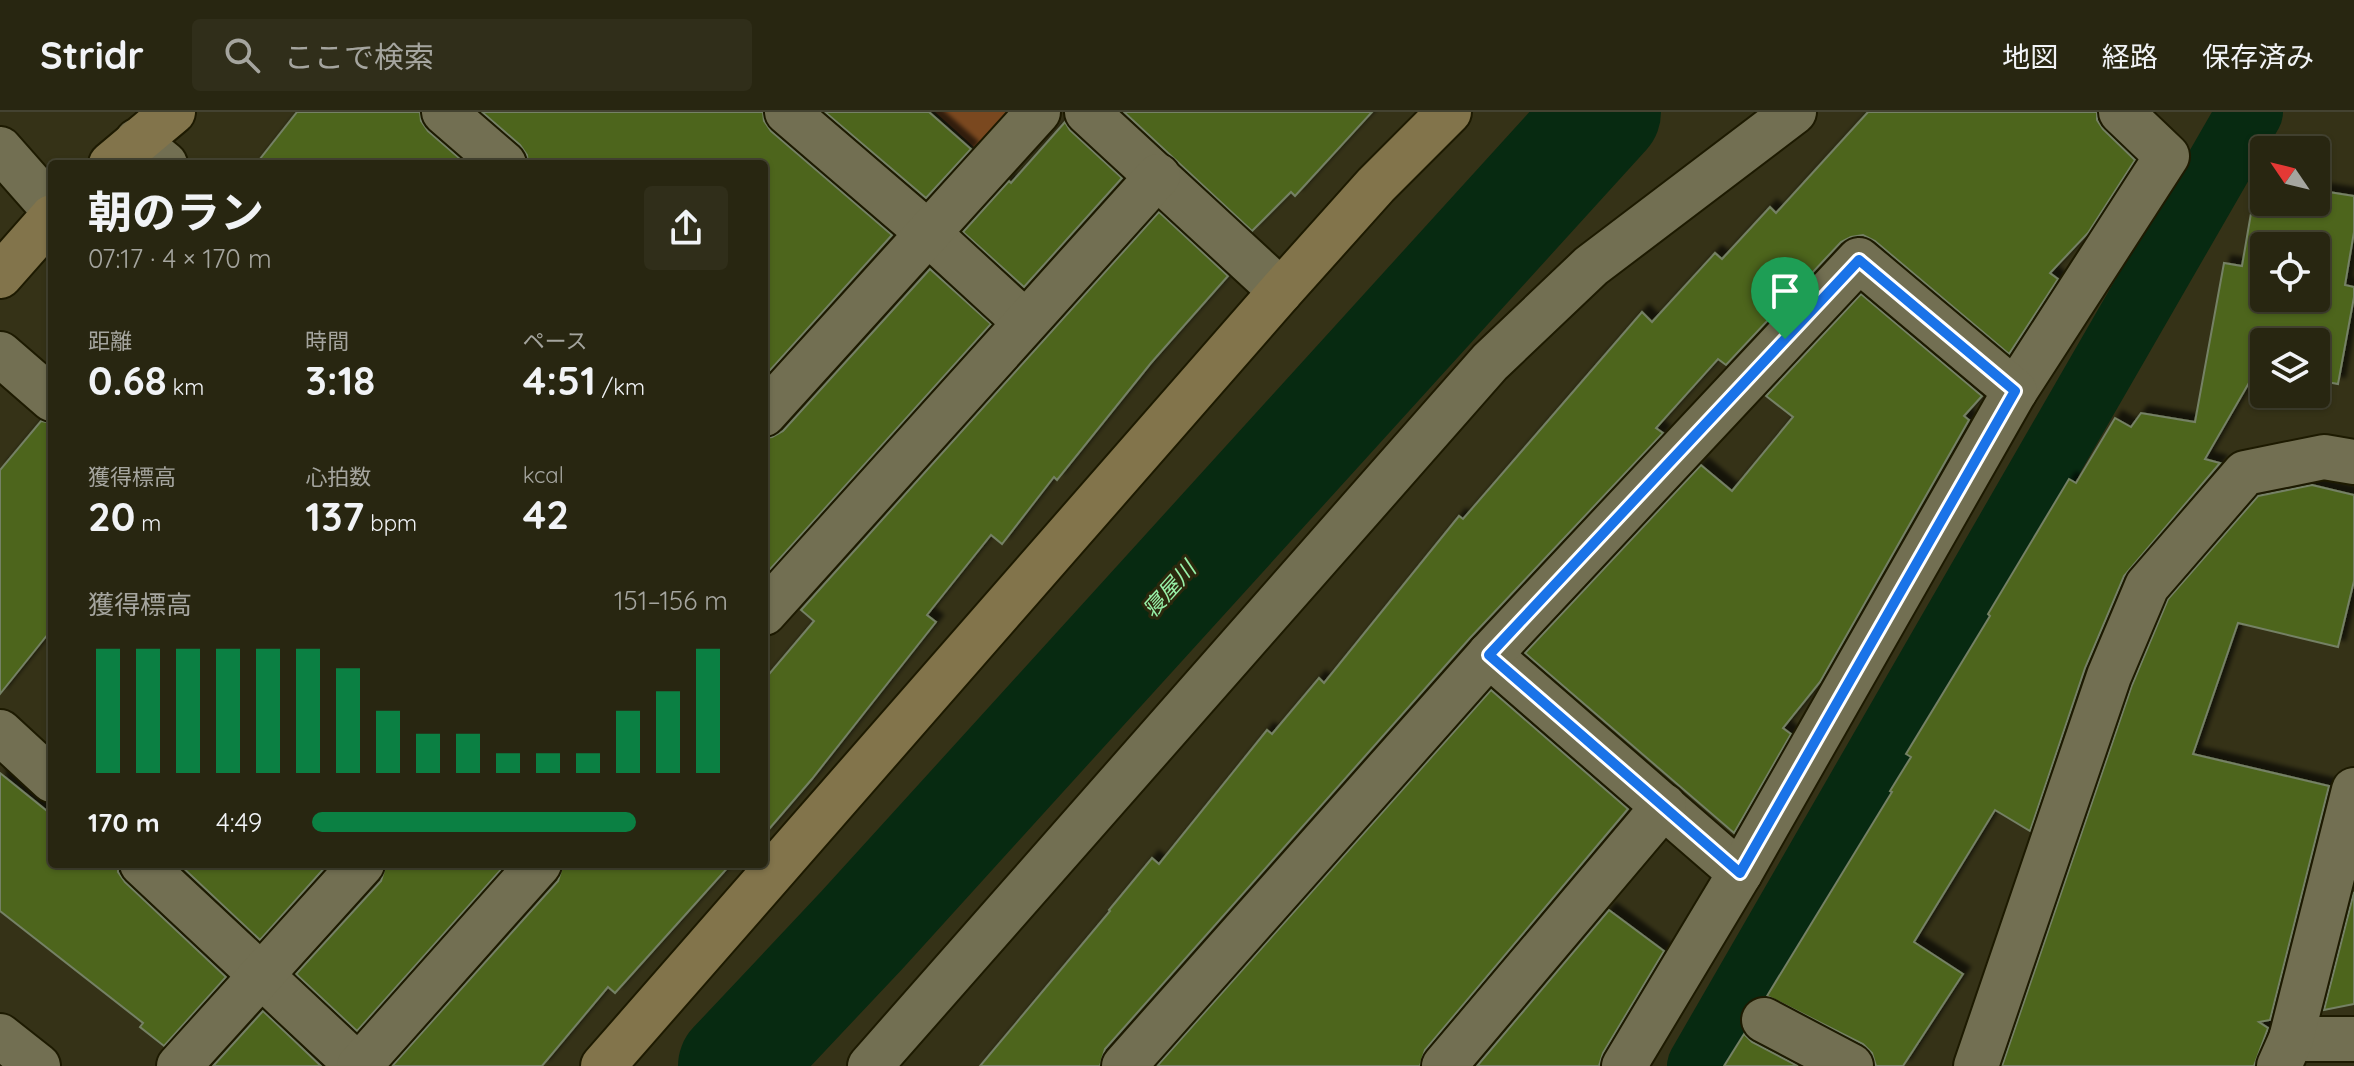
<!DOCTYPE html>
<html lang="ja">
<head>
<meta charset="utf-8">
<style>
  :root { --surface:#282611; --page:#302e1a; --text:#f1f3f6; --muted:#a5a59f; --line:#444331; --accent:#0b8043 }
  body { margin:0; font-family:Quicksand,"Noto Sans JP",sans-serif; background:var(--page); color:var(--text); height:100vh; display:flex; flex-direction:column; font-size:30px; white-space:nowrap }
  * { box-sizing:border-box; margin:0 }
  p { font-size:26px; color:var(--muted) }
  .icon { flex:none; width:44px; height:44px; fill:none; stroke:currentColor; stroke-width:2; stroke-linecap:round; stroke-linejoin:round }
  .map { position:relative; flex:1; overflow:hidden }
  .panel { position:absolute; left:48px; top:48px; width:720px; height:708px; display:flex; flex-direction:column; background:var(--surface); border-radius:8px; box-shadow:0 2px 6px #0004,0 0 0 2px var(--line) }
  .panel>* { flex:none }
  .needle { width:52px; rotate:305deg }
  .tools { position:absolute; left:2250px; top:24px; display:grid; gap:16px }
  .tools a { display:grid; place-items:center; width:80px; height:80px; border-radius:8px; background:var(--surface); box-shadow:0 2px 6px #0004,0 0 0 2px var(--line); font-size:40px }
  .pin { position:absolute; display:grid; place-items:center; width:68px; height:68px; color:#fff; margin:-82px -34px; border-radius:50% 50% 50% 0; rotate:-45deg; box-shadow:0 0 8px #0007 }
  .pin .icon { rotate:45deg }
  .round { display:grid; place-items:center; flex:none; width:84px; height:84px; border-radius:8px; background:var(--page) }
  .overview { display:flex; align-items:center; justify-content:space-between; height:136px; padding:0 40px }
  h1 { font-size:44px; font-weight:700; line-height:60px }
  .metrics { display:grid; grid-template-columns:repeat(3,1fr); gap:12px; height:136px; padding:8px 40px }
  .metrics div { display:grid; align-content:center }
  .metrics b { font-size:40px; font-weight:700 }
  .metrics small { font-size:22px; font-weight:400 }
  .metrics p { font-size:22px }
  .chart { height:224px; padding:16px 40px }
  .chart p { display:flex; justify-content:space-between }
  .chart svg { width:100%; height:144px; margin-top:8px; stroke:var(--accent); stroke-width:6 }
  ul { padding:0 40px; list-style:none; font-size:26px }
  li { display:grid; grid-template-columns:128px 96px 1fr; align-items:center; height:60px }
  li i { height:20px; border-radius:10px; background:var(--accent) }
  header { display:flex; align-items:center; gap:48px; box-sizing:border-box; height:112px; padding:0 40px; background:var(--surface); border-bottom:2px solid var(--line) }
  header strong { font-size:38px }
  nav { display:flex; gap:44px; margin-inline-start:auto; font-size:28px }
  .search { width:560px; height:72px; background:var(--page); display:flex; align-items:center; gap:20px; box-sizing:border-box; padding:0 28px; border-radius:8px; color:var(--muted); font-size:30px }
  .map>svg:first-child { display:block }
</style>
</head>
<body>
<header>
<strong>Stridr</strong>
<div class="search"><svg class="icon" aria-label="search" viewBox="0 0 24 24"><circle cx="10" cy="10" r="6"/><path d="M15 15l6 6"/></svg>ここで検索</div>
<nav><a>地図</a><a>経路</a><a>保存済み</a></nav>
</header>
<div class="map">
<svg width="2354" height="954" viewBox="0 0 2354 954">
  <defs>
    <filter id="shadow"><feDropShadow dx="7" dy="-7" stdDeviation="2" flood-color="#0009"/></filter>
  </defs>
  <rect width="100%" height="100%" fill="#353217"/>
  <!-- green -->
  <polygon fill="#7a481f" points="935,0 1008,0 974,35"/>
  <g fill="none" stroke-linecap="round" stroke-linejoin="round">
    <!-- canal -->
    <polyline stroke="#072a11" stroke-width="66" points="1700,954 2250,0"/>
    <!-- river -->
    <polyline stroke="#072a11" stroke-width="112" points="734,954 862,818 1605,0"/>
  </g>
  <!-- building -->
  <g fill="#4d651d" stroke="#758165" stroke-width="2" fill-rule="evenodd" filter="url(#shadow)">
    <polygon points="297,0 420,0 421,9 428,19 466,52 256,52"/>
    <polygon points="482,0 763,0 764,9 771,19 892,123 764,265 764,52 528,52 527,43 520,33"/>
    <polygon points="825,0 929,0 971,37 926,86"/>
    <polygon points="1124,0 1372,0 1295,84 1291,80 1252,119"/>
    <polygon points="1868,0 2097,0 2097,8 2103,17 2135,48 2088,121 2050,161 2058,167 2009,242 1875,129 1863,123 1851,125 1841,130 1726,253 1718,247 1656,316 1663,321 1470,526 1105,937 1100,954 980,954 1110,799 1109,798 1152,746 1159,752 1267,618 1272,622 1319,566 1324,571 1459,404 1463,407 1642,200 1652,210 1715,141 1722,147 1770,95 1776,101"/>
    <polygon points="1065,10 1070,18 1122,66 1024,175 963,120 1009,69 1011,71"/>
    <path d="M 2256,72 L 2264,72 L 2264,90 L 2316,90 L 2316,78 L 2354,84 L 2354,120 L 2345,173 L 2354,175 L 2354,185 L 2338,272 L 2316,268 L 2316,230 L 2264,230 L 2264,259 L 2257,257 L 2205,347 L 2220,351 L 2124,464 L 2085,556 L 2030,719 L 1995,698 L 1914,830 L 1963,862 L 1903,954 L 1876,954 L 1872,941 L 1863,932 L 1767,884 L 1892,680 L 1890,679 L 1911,645 L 1906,642 L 1990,504 L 1988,502 L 2069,367 L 2076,371 L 2115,306 L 2131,315 L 2141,301 L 2195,310 L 2224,151 L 2242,154 ZM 2264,134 L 2316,134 L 2316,186 L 2264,186 Z"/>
    <polygon points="1159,100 1228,164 1151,251 1057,368 1054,365 1002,432 991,423 927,503 936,510 812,667 764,723 764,568 814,509 801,498"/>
    <polygon points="930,157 991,212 764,464 764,326 772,325 783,319"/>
    <polygon points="1861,182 1982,284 1964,304 1969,308 1820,570 1783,616 1791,622 1734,721 1525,541 1701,353 1732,379 1793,305 1766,284"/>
    <polygon points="41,309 52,311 52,517 0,582 0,358"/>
    <polygon points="2312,373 2354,383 2354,469 2338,535 2238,511 2193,642 2329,674 2270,908 2259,910 2268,916 2254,954 2002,954 2132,573 2168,487 2258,384"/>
    <polygon points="1491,578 1628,697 1425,938 1420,954 1157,954"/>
    <polygon points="0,661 52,703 52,752 118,752 118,760 125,770 226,865 164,934 140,915 143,911 0,799"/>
    <polygon points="179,752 328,752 260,828"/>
    <polygon points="386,752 506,752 357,919 296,862 381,769"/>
    <polygon points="563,752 731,752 615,881 608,875 542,954 392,954 558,769"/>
    <polygon points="2354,780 2354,892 2324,898"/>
    <polygon points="1609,798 1664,839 1603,941 1599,954 1477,954"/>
    <polygon points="263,899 321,954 213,954"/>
    <polygon points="1744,922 1752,930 1798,954 1724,954"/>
  </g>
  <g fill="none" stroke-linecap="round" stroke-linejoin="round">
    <!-- street casing -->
    <g stroke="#1d1a01" stroke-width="48">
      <g id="street">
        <polyline points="444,0 504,52"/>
        <polyline points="787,0 928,121 1025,210"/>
        <polyline points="1087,0 1281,179"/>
        <polyline points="137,29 165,52"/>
        <polyline points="0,37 52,96"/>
        <polyline points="0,242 52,287"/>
        <polyline points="2015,279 2167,44 2121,0"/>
        <polyline points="764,302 1038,0"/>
        <polyline points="764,501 1158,64"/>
        <polyline points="1489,543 1740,761"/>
        <polyline points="0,620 52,668"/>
        <polyline points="142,752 358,954"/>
        <polyline points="1764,908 1851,954"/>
        <polyline points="0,924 38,954"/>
        <polyline points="2291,927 2354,927"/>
        <polyline points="179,954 362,752"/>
        <polyline points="359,954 539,752"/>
        <polyline points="870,954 1490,250 1591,154 1794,0"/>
        <polyline points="1124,954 1489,543 1859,148 2015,279 1740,761 1624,954"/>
        <polyline points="1444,954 1664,694"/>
        <polyline points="1976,954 2109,564 2147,474 2245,361 2324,345 2354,350"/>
        <polyline points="2279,954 2291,927 2354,678"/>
      </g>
    </g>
    <!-- secondary casing -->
    <g stroke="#1d1a01" stroke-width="48">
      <g id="secondary">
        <polyline points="111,52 173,0"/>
        <polyline points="0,164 52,105"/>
        <polyline points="603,954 1281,179 1376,73 1449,0"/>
      </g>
    </g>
    <!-- street -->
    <use href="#street" stroke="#726f52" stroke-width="44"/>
    <!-- secondary -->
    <use href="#secondary" stroke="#82744b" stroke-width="44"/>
  </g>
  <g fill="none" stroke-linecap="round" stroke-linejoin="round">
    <!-- route casing -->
    <g stroke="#fff" stroke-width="16">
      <polygon id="route" points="1859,148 2015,279 1740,761 1489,543"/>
    </g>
    <!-- route -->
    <use href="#route" stroke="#1a73e8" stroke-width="10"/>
  </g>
  <g text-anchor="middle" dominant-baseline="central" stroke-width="6" stroke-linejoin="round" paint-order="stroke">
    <!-- water labels -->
    <g font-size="22" font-style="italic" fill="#98f1a8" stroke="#2b280d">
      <text transform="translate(1169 477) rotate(-48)">寝屋川</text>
    </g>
  </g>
</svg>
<div class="tools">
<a><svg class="needle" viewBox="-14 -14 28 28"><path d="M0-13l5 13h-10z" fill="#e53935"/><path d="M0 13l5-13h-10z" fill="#a5a59f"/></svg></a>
<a><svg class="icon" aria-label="locate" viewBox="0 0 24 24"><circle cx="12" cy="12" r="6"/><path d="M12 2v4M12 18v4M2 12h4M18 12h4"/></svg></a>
<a><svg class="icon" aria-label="layers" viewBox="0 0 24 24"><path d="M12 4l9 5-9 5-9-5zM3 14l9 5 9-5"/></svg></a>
</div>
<div class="pin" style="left:1785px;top:227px;background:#1e9e55"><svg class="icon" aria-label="arrive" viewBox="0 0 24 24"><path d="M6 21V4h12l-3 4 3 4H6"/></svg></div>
<section class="panel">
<div class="overview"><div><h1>朝のラン</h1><p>07:17 · 4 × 170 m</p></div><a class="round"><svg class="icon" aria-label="share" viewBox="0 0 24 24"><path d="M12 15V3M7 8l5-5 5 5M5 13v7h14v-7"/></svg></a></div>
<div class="metrics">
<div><p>距離</p><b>0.68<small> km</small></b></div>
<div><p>時間</p><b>3:18</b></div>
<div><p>ペース</p><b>4:51<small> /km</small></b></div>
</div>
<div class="metrics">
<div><p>獲得標高</p><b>20<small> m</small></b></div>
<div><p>心拍数</p><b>137<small> bpm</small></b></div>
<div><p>kcal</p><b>42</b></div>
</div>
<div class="chart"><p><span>獲得標高</span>151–156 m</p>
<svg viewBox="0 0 160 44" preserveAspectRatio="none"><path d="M5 44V6M15 44V6M25 44V6M35 44V6M45 44V6M55 44V6M65 44V12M75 44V25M85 44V32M95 44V32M105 44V38M115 44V38M125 44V38M135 44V25M145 44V19M155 44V6"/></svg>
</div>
<ul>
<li><b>170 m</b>4:49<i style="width:78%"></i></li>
</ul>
</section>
</div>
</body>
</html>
